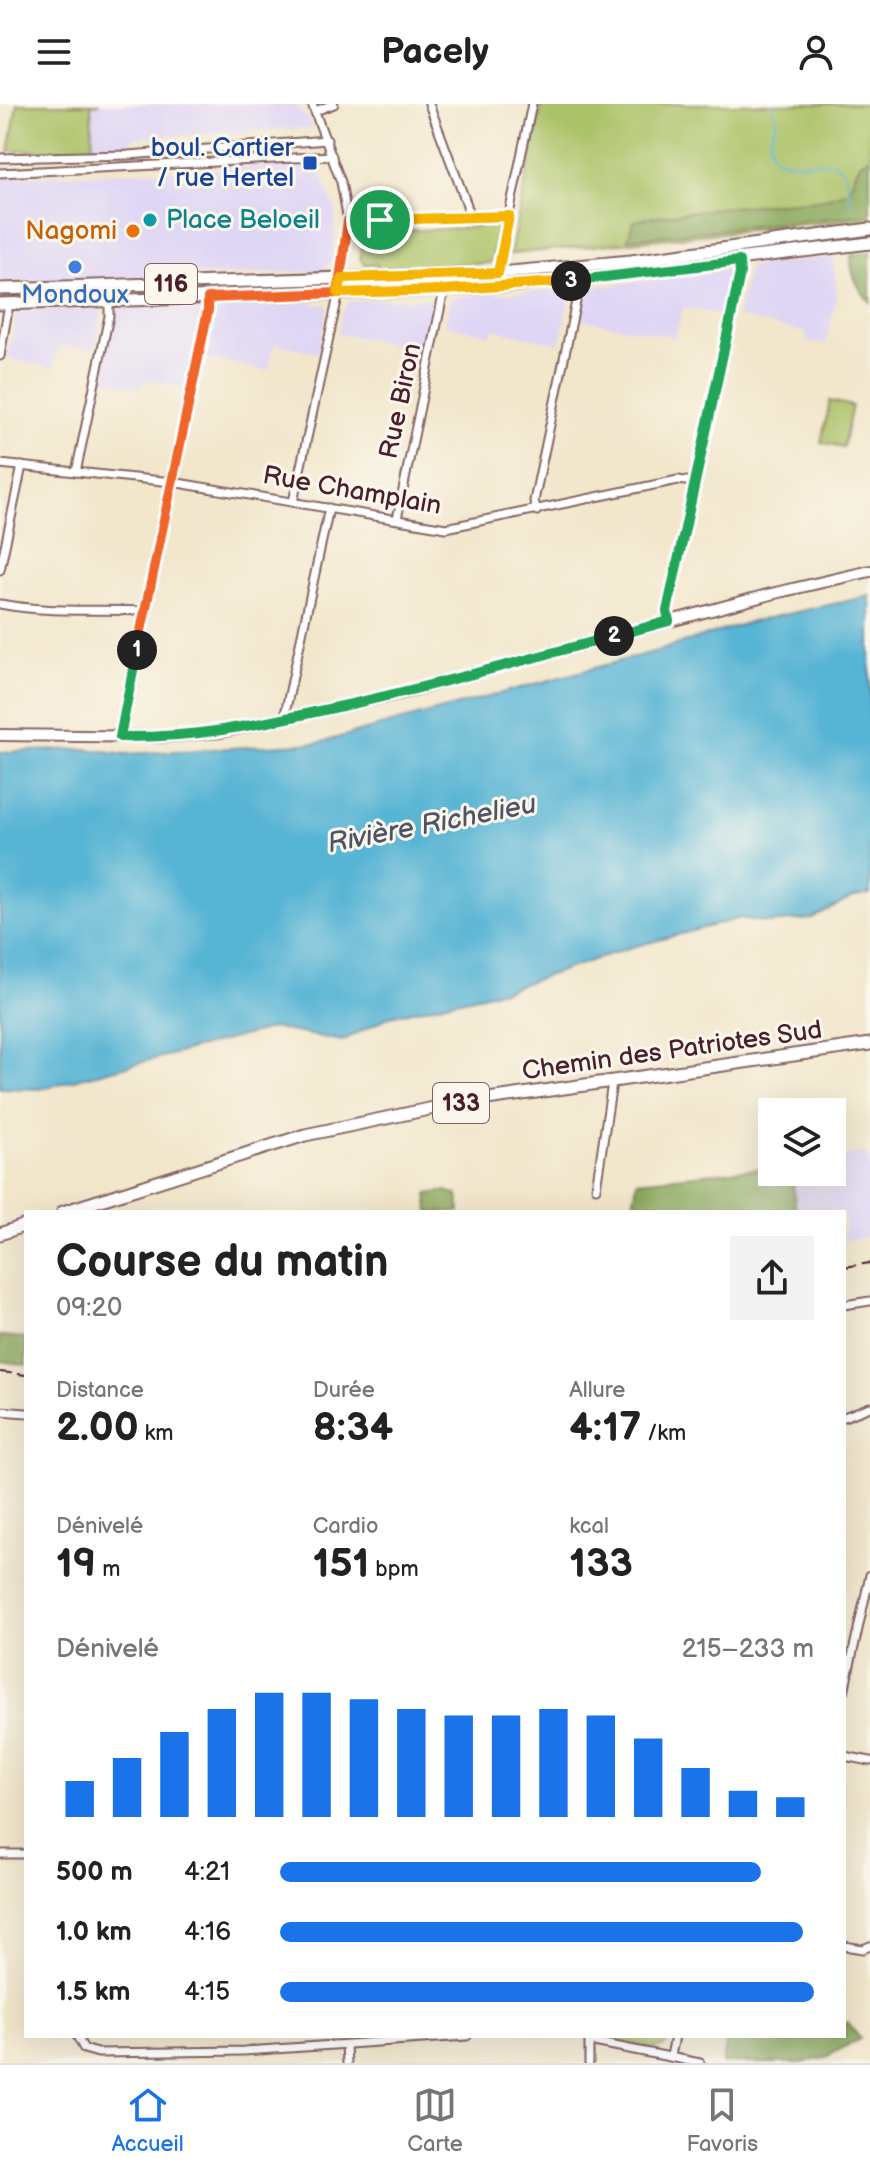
<!DOCTYPE html>
<html lang="fr">
<head>
<meta charset="utf-8">
<style>
  :root { --surface:#fff; --page:#f2f2f2; --text:#222; --muted:#767676; --line:#e0e0e0; --accent:#1a73e8 }
  body { margin:0; font-family:"Balsamiq Sans",sans-serif; background:var(--page); color:var(--text); height:100vh; display:flex; flex-direction:column; font-size:30px; white-space:nowrap }
  * { box-sizing:border-box; margin:0 }
  p { font-size:26px; color:var(--muted) }
  .icon { flex:none; width:44px; height:44px; fill:none; stroke:currentColor; stroke-width:2; stroke-linecap:round; stroke-linejoin:round }
  .map { position:relative; flex:1; overflow:hidden }
  .panel { position:absolute; left:24px; top:1106px; width:822px; height:828px; display:flex; flex-direction:column; background:var(--surface); border-radius:0px; box-shadow:0 8px 32px #0002 }
  .panel>* { flex:none }
  .buttons { position:absolute; left:758px; top:994px; display:grid; gap:16px }
  .buttons a { display:grid; place-items:center; width:88px; height:88px; border-radius:0px; background:var(--surface); box-shadow:0 8px 32px #0002; font-size:40px }
  .pin { position:absolute; display:grid; place-items:center; width:68px; height:68px; color:#fff; margin:-34px; border:4px solid #fff; border-radius:50%; box-shadow:0 2px 8px #0007 }
  .km { position:absolute; width:40px; height:40px; margin:-20px; border-radius:50%; background:#222; color:#fff; font-size:22px; line-height:40px; text-align:center }
  .round { display:grid; place-items:center; flex:none; width:84px; height:84px; border-radius:0px; background:var(--page) }
  .summary { display:flex; align-items:center; justify-content:space-between; height:136px; padding:0 32px }
  h1 { font-size:44px; font-weight:700; line-height:60px }
  .metrics { display:grid; grid-template-columns:repeat(3,1fr); gap:12px; height:136px; padding:8px 32px }
  .metrics div { display:grid; align-content:center }
  .metrics b { font-size:40px; font-weight:700 }
  .metrics small { font-size:22px; font-weight:400 }
  .metrics p { font-size:22px }
  .chart { height:224px; padding:16px 32px }
  .chart p { display:flex; justify-content:space-between }
  .chart svg { width:100%; height:144px; margin-top:8px; stroke:var(--accent); stroke-width:6 }
  ul { padding:0 32px; list-style:none; font-size:26px }
  li { display:grid; grid-template-columns:128px 96px 1fr; align-items:center; height:60px }
  li i { height:20px; border-radius:10px; background:var(--accent) }
  header { display:flex; justify-content:space-between; align-items:center; height:104px; padding:0 32px; background:var(--surface); font-size:36px; font-weight:700 }
  .tabs { display:flex; justify-content:space-around; align-items:center; height:112px; border-top:2px solid var(--line); background:var(--surface); font-size:22px; color:var(--muted) }
  .tabs a { display:grid; justify-items:center; gap:4px }
  .tabs .on { color:var(--accent) }
  .map>svg:first-child { display:block }
</style>
</head>
<body>
<header><svg class="icon" aria-label="menu" viewBox="0 0 24 24"><path d="M4 6h16M4 12h16M4 18h16"/></svg>Pacely<svg class="icon" aria-label="person" viewBox="0 0 24 24"><circle cx="12" cy="8" r="4"/><path d="M4 21q1-7 8-7t8 7"/></svg></header>
<div class="map">
<svg width="870" height="1959" viewBox="0 0 870 1959">
  <rect width="100%" height="100%" fill="#fbf7ec"/>
  <filter id="ink" filterUnits="userSpaceOnUse"><feTurbulence type="fractalNoise" baseFrequency=".0125" numOctaves="2"/><feDisplacementMap in="SourceGraphic" scale="16" xChannelSelector="R" yChannelSelector="G"/><feConvolveMatrix kernelMatrix="1 2 1 2 8 2 1 2 1" color-interpolation-filters="sRGB"/></filter>
  <filter id="wash" filterUnits="userSpaceOnUse"><feTurbulence type="fractalNoise" baseFrequency=".006" numOctaves="4" result="noise"/><feDisplacementMap in="SourceGraphic" scale="32" xChannelSelector="R" yChannelSelector="G"/><feGaussianBlur stdDeviation="1.8" result="paint"/><feColorMatrix in="noise" values="0 0 0 0 0 0 0 0 0 0 0 0 0 0 0 0 0 1.4 0 .05"/><feComposite in="paint" operator="in"/></filter>
  <g filter="url(#wash)">
    <rect width="100%" height="100%" fill="#f2e6cb"/>
    <!-- built -->
    <g fill="#dfd5f5">
      <polygon points="91,0 293,0 309,16 313,24 143,33 132,35 126,44 93,45"/>
      <polygon points="311,60 319,65 336,107 333,155 323,167 0,178 0,74"/>
      <polygon points="833,153 837,190 826,240 806,237 807,230 804,228 737,213 749,163"/>
      <polygon points="725,166 731,173 723,212 683,203 675,233 579,215 585,185"/>
      <polygon points="565,185 570,190 560,240 493,225 491,231 445,221 450,197 454,193"/>
      <polygon points="429,195 435,201 426,245 338,230 342,208 350,197"/>
      <polygon points="314,198 314,201 324,201 324,198 328,203 318,249 274,239 268,267 205,254 218,201"/>
      <polygon points="155,202 200,204 201,209 185,284 145,275 142,284 101,275 115,209 121,203"/>
      <polygon points="96,204 102,209 95,244 58,244 53,265 7,254 16,211 19,207"/>
      <polygon points="860,1049 870,1052 870,1133 844,1136 844,1108 796,1108 792,1068 832,1068 832,1054"/>
    </g>
    <!-- green -->
    <g fill="#acc267" stroke="#7b7049" stroke-width="2">
      <polygon points="17,0 100,0 91,1 93,45 9,47"/>
      <polygon points="542,0 870,0 870,114 510,150"/>
      <polygon points="500,122 490,159 377,165 377,160 365,161 360,155 363,129"/>
      <polygon points="830,297 852,302 843,343 821,338"/>
      <polygon points="600,1932 671,1932 664,1942 654,1945"/>
    </g>
    <!-- forest -->
    <g fill="#89a85c" stroke="#6a6444" stroke-width="2">
      <polygon points="870,53 870,110 628,135 633,118 650,113 719,104 818,96 848,87 860,59"/>
      <path d="M 870,148 L 870,198 C 858,185 850,169 851,151 Z"/>
      <polygon points="772,1063 772,1068 792,1068 796,1108 632,1108 637,1077"/>
      <polygon points="446,1087 458,1091 460,1108 429,1108 427,1090"/>
      <polygon points="0,1232 26,1234 26,1261 0,1257"/>
      <polygon points="848,1918 860,1935 824,1954 801,1959 723,1959 727,1932 844,1932 844,1920"/>
    </g>
    <!-- water -->
    <polygon fill="#56b4d4" stroke="#506a80" stroke-width="2" points="870,492 870,790 851,794 812,815 768,819 741,814 625,845 508,885 390,912 342,937 273,924 39,985 0,984 0,648 87,645 127,650 318,639 657,547 750,518"/>
    <g fill="none" stroke-linecap="round" stroke-linejoin="round">
      <!-- stream -->
      <path stroke="#56b4d4" stroke-width="2" d="M 772,0 L 777,14 C 773,32 765,35 775,53 L 793,59 L 835,58 L 845,69 L 851,100"/>
    </g>
  </g>
  <g filter="url(#ink)">
    <g fill="none" stroke-linecap="round" stroke-linejoin="round">
      <!-- street casing -->
      <g stroke="#856563" stroke-width="11">
        <g id="street">
          <polyline points="429,0 467,101 468,112"/>
          <polyline points="315,7 334,0"/>
          <polyline points="0,54 128,51 327,36"/>
          <polyline points="0,69 332,52"/>
          <polyline points="348,117 509,112"/>
          <polyline points="498,169 500,153 532,0"/>
          <polyline points="0,252 9,200"/>
          <polyline points="0,360 172,378 446,424 678,376 694,378"/>
          <polyline points="76,368 109,212 109,197"/>
          <polyline points="293,398 342,174 348,117 341,78 312,0"/>
          <polyline points="537,407 534,397 578,188 577,176"/>
          <polyline points="397,415 444,186"/>
          <polyline points="0,466 22,362"/>
          <path d="M 0,500 C 48,509 96,505 145,507"/>
          <polyline points="669,517 667,507 731,213 740,169 739,157"/>
          <polyline points="287,614 286,605 329,404"/>
          <polyline points="120,633 208,206 208,194"/>
          <polyline points="596,1084 612,979"/>
          <polyline points="844,1201 870,1197"/>
          <polyline points="0,1307 26,1309"/>
          <polyline points="844,1313 870,1303"/>
          <polyline points="844,1588 870,1471"/>
          <polyline points="844,1652 870,1657"/>
          <polyline points="0,1750 26,1750"/>
          <polyline points="844,1842 863,1845 870,1842"/>
          <polyline points="77,1932 84,1945 98,1949 244,1947 467,1932"/>
          <polyline points="589,1937 700,1959"/>
          <polyline points="346,1941 347,1959"/>
          <polyline points="671,1952 675,1932"/>
          <polyline points="589,1959 589,1932"/>
        </g>
      </g>
      <!-- secondary casing -->
      <g stroke="#856563" stroke-width="14">
        <polyline id="secondary" points="0,631 162,633 221,628 399,590 771,490 870,467"/>
      </g>
      <!-- primary casing -->
      <g stroke="#856563" stroke-width="15">
        <g id="primary">
          <polyline points="0,185 498,169 631,157 870,125"/>
          <polyline points="0,200 444,186 519,181 870,139"/>
          <polyline points="63,1108 305,1031 453,1000 870,940"/>
          <polyline points="0,1130 26,1121"/>
        </g>
      </g>
      <!-- street -->
      <use href="#street" stroke="#fff" stroke-width="7"/>
      <!-- secondary -->
      <use href="#secondary" stroke="#fff" stroke-width="10"/>
      <!-- primary -->
      <use href="#primary" stroke="#fff" stroke-width="11"/>
      <!-- rail -->
      <g stroke="#4a1f2b" stroke-width="2" stroke-dasharray="12 6" stroke-linecap="butt">
        <polyline points="844,1163 870,1159"/>
        <polyline points="0,1268 26,1271"/>
      </g>
    </g>
  </g>
  <g fill="none" stroke-linecap="round" stroke-linejoin="round" filter="url(#ink)">
    <!-- split-1 casing -->
    <g stroke="#fff" stroke-width="16">
      <polyline id="split-1" points="137,546 208,206 208,194 338,189 348,117 380,116"/>
    </g>
    <!-- split-2 casing -->
    <g stroke="#fff" stroke-width="16">
      <path id="split-2" d="M 137,546 L 120,633 C 195,634 252,622 324,606 C 422,585 517,558 614,532"/>
    </g>
    <!-- split-3 casing -->
    <g stroke="#fff" stroke-width="16">
      <polyline id="split-3" points="571,177 739,157 740,169 731,213 667,507 669,517 614,532"/>
    </g>
    <!-- split-4 casing -->
    <g stroke="#fff" stroke-width="16">
      <polyline id="split-4" points="380,116 509,112 498,169 342,174 338,189 444,186 571,177"/>
    </g>
    <!-- split-1 -->
    <use href="#split-1" stroke="#f0652b" stroke-width="10"/>
    <!-- split-2 -->
    <use href="#split-2" stroke="#22a559" stroke-width="10"/>
    <!-- split-3 -->
    <use href="#split-3" stroke="#22a559" stroke-width="10"/>
    <!-- split-4 -->
    <use href="#split-4" stroke="#f5b400" stroke-width="10"/>
  </g>
  <!-- markers -->
  <rect fill="#1a4fb4" stroke="#fbf7ec" stroke-width="3" x="302" y="51" width="16" height="16" rx="4"/>
  <circle fill="#0f9aa8" stroke="#fbf7ec" stroke-width="3" cx="150" cy="116" r="8"/>
  <circle fill="#e8710a" stroke="#fbf7ec" stroke-width="3" cx="133" cy="127" r="8"/>
  <circle fill="#3f7fe0" stroke="#fbf7ec" stroke-width="3" cx="75" cy="163" r="8"/>
  <g text-anchor="middle" dominant-baseline="central" stroke-width="6" stroke-linejoin="round" paint-order="stroke">
    <!-- shield labels -->
    <g fill="#fbf7ec" stroke="#7f6065" stroke-width="2">
      <rect x="145" y="160" width="52" height="40" rx="6"/>
      <rect x="433" y="979" width="56" height="40" rx="6"/>
    </g>
    <g font-size="24" font-weight="bold" fill="#4a1f2b">
      <text x="171" y="180">116</text>
      <text x="461" y="999">133</text>
    </g>
    <!-- transit labels -->
    <g font-size="26" fill="#164399" stroke="#fbf7ec" text-anchor="end">
      <text x="294" y="44">boul. Cartier<tspan x="294" dy="30">/ rue Hertel</tspan></text>
    </g>
    <!-- culture labels -->
    <g font-size="26" fill="#0d838f" stroke="#fbf7ec" text-anchor="start">
      <text x="166" y="116">Place Beloeil</text>
    </g>
    <!-- food labels -->
    <g font-size="26" fill="#c56008" stroke="#fbf7ec" text-anchor="end">
      <text x="117" y="127">Nagomi</text>
    </g>
    <!-- shop labels -->
    <g font-size="26" fill="#366cbe" stroke="#fbf7ec">
      <text x="75" y="191">Mondoux</text>
    </g>
    <!-- street labels -->
    <g font-size="26" fill="#4a1f2b" stroke="#fbf7ec">
      <text transform="translate(401 297) rotate(-78)">Rue Biron</text>
      <text transform="translate(352 387) rotate(10)">Rue Champlain</text>
      <text transform="translate(672 947) rotate(-8)">Chemin des Patriotes Sud</text>
    </g>
    <!-- water labels -->
    <g font-size="28" font-style="italic" fill="#4e5366" stroke="#fbf7ec">
      <text transform="translate(432 720) rotate(-11)">Rivière Richelieu</text>
    </g>
  </g>
</svg>
<div class="buttons">
<a><svg class="icon" aria-label="layers" viewBox="0 0 24 24"><path d="M12 4l9 5-9 5-9-5zM3 14l9 5 9-5"/></svg></a>
</div>
<div class="pin" style="left:380px;top:116px;background:#1e9e55"><svg class="icon" aria-label="arrive" viewBox="0 0 24 24"><path d="M6 21V4h12l-3 4 3 4H6"/></svg></div>
<b class="km" style="left:137px;top:546px">1</b>
<b class="km" style="left:614px;top:532px">2</b>
<b class="km" style="left:571px;top:177px">3</b>
<section class="panel">
<div class="summary"><div><h1>Course du matin</h1><p>09:20</p></div><a class="round"><svg class="icon" aria-label="share" viewBox="0 0 24 24"><path d="M12 15V3M7 8l5-5 5 5M5 13v7h14v-7"/></svg></a></div>
<div class="metrics">
<div><p>Distance</p><b>2.00<small> km</small></b></div>
<div><p>Durée</p><b>8:34</b></div>
<div><p>Allure</p><b>4:17<small> /km</small></b></div>
</div>
<div class="metrics">
<div><p>Dénivelé</p><b>19<small> m</small></b></div>
<div><p>Cardio</p><b>151<small> bpm</small></b></div>
<div><p>kcal</p><b>133</b></div>
</div>
<div class="chart"><p><span>Dénivelé</span>215–233 m</p>
<svg viewBox="0 0 160 44" preserveAspectRatio="none"><path d="M5 44V33M15 44V26M25 44V18M35 44V11M45 44V6M55 44V6M65 44V8M75 44V11M85 44V13M95 44V13M105 44V11M115 44V13M125 44V20M135 44V29M145 44V36M155 44V38"/></svg>
</div>
<ul>
<li><b>500 m</b>4:21<i style="width:90%"></i></li>
<li><b>1.0 km</b>4:16<i style="width:98%"></i></li>
<li><b>1.5 km</b>4:15<i style="width:100%"></i></li>
</ul>
</section>
</div>
<nav class="tabs">
<a class="on"><svg class="icon" aria-label="home" viewBox="0 0 24 24"><path d="M3 11l9-7 9 7M6 9v11h12V9"/></svg>Accueil</a>
<a><svg class="icon" aria-label="map" viewBox="0 0 24 24"><path d="M3 6l6-2 6 2 6-2v14l-6 2-6-2-6 2zM9 4v14M15 6v14"/></svg>Carte</a>
<a><svg class="icon" aria-label="saved" viewBox="0 0 24 24"><path d="M7 4h10v16l-5-4-5 4z"/></svg>Favoris</a>
</nav>
</body>
</html>
